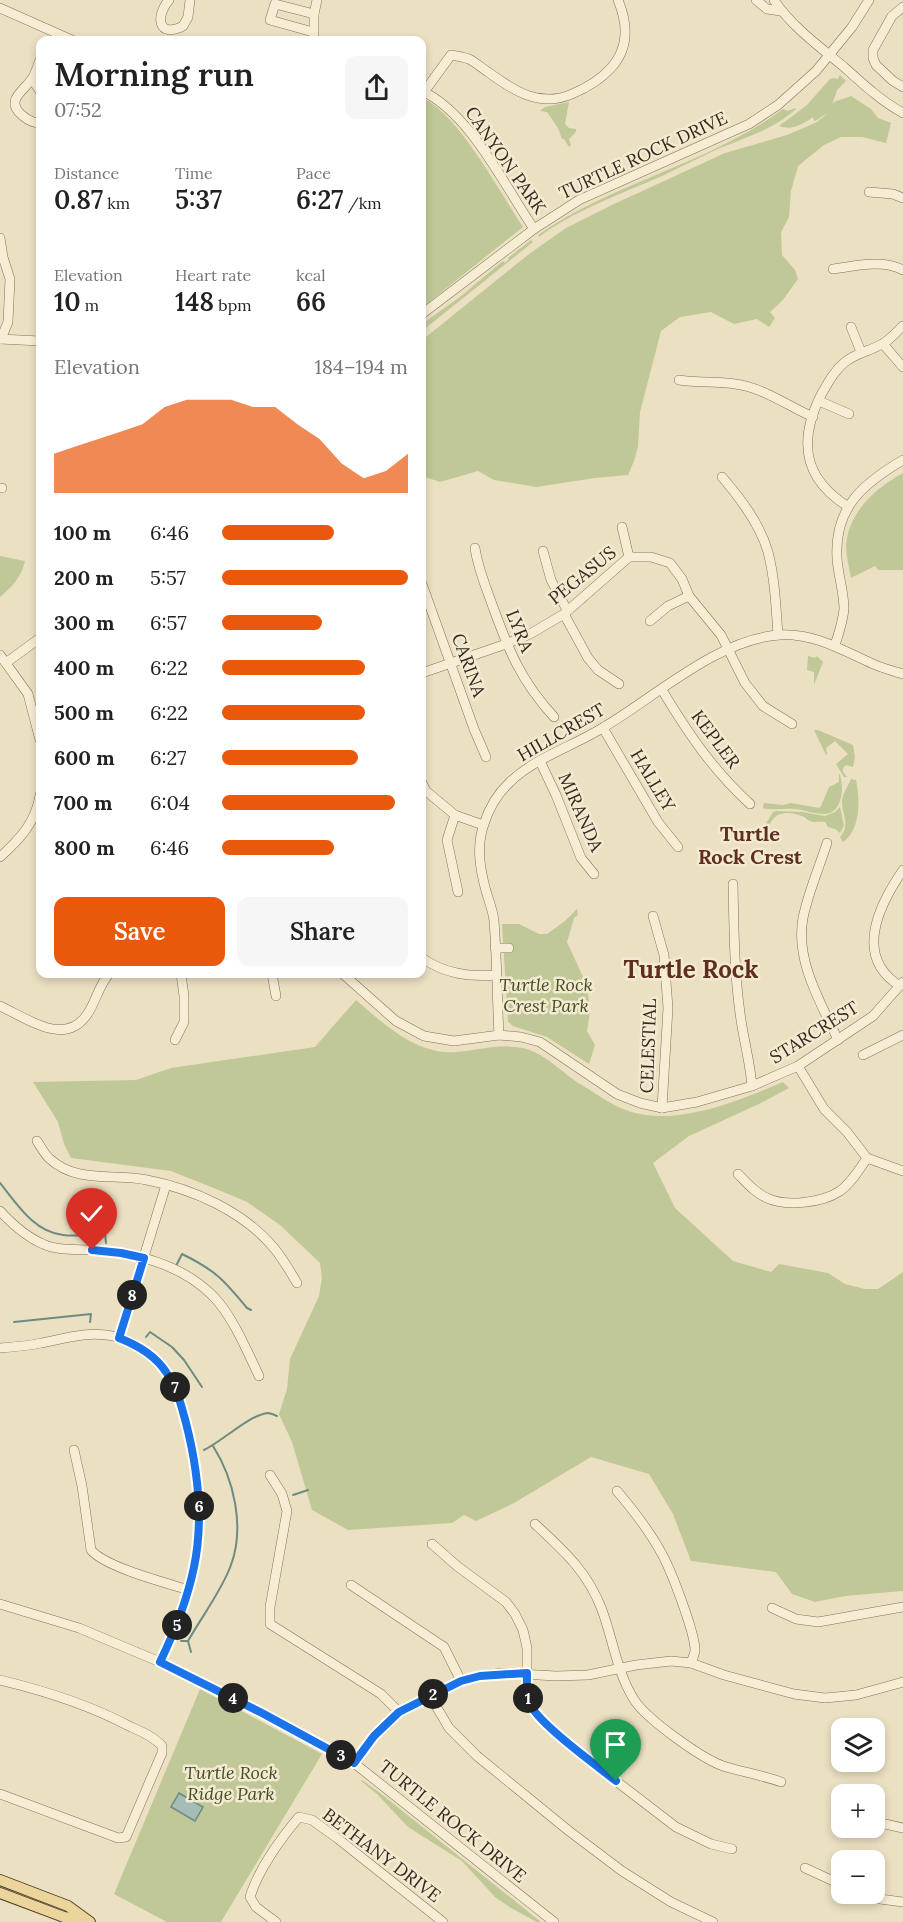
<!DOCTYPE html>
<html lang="en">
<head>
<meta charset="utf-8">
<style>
  :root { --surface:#fff; --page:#f6f6f6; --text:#222; --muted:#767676; --accent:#ea580c }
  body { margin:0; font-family:Lora,serif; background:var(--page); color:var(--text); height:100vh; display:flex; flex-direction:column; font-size:22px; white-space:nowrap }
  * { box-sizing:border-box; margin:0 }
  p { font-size:20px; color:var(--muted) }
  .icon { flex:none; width:33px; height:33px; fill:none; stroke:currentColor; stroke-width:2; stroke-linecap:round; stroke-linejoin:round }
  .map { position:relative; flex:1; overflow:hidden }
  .details { position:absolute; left:36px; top:36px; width:390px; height:942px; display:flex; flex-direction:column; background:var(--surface); border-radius:12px; box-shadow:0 3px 9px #0003 }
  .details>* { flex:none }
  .buttons { position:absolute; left:831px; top:1718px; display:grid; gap:12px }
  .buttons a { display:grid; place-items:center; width:54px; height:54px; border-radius:12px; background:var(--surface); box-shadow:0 3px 9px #0003; font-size:30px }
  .pin { position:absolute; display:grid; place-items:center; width:51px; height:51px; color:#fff; margin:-62px -26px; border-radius:50% 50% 50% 0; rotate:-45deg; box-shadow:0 0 6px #0007 }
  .pin .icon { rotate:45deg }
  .km { position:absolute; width:30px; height:30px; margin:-15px; border-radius:50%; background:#222; color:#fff; font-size:16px; line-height:30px; text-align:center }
  .round { display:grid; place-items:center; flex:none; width:63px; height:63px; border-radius:12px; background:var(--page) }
  .head { display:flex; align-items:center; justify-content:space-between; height:102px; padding:0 18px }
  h1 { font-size:33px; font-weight:600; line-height:45px }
  .metrics { display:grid; grid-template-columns:repeat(3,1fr); gap:9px; height:102px; padding:6px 18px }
  .metrics div { display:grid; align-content:center }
  .metrics b { font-size:26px; font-weight:600 }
  .metrics small { font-size:16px; font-weight:400 }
  .metrics p { font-size:16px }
  .chart { height:168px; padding:12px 18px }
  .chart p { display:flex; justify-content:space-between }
  .chart svg { width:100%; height:108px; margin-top:6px; fill:var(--accent); opacity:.7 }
  .action { display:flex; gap:12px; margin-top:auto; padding:12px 18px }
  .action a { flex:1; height:69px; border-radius:12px; background:var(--accent); color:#fff; font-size:24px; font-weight:600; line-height:69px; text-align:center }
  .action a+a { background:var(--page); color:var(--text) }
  ul { padding:0 18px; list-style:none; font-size:20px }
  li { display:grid; grid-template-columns:96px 72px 1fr; align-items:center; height:45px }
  li i { height:15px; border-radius:8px; background:var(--accent) }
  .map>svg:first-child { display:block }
</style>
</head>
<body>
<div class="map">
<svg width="903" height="1922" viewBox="0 0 903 1922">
  <rect width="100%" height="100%" fill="#ebe0c2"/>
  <!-- green -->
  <g fill="#c1c897">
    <path d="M 840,75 L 846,81 L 837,90 L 832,105 L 834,102 L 851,96 L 871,109 L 878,118 L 891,123 L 886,143 L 862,137 L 841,137 L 824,145 L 798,166 L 791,191 L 789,217 L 781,232 L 782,255 L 795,270 L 798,279 L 782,301 L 770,312 L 775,318 L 769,327 L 757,319 L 734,324 L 711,312 L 680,317 L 661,331 L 640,412 L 638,447 L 634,461 L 628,475 L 595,478 L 536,487 L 494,480 L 478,471 L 440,482 L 422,476 L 422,339 L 426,337 L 529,254 L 566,228 L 614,204 L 725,153 L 787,135 L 817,122 L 829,112 L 817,120 L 814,121 L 813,117 C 804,124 791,131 779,126 L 807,105 L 829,80 L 833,78 L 838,79 Z"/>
    <path d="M 422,98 C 457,112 501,194 523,227 L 424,306 L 422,302 Z"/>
    <polygon points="569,102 565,124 569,128 576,129 576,132 569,139 571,145 569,147 564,139 562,139 558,128 547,112 540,111 545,107"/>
    <path d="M 795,108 L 796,109 C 774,129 747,137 720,148 C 700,157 681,167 662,176 C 619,195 577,209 539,237 L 538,235 C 614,182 709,164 783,109 L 788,111 Z"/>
    <polygon points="531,240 533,242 422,331 422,324 460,297 503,261 505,263 509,259 508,258"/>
    <path d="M 903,473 L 903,570 L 878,570 L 875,566 L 851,578 C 849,567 846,556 846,545 C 849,511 876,488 903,473 Z"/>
    <path d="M 0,556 L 25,561 C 22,576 12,587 0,597 Z"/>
    <polygon points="808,656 815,658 817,656 823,662 814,685 814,672 807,670"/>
    <polygon points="818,730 853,745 855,757 853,767 846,765 843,768 843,772 847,777 844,777 836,764 848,754 835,741 826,748 827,754 826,755 814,730"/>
    <path d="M 839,773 C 845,786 843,815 823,814 C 814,814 805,810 795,809 C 784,808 773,811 763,808 L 764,803 L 783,805 L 791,803 L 819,808 L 821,806 L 829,787 L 839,782 Z"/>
    <path d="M 851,779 L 856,780 C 860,800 861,829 843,842 L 840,837 C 851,825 842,815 842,802 C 842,793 848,787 851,779 Z"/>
    <path d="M 840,807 L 844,826 L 840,833 L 835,829 L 828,827 L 825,822 C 821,821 814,823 810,821 C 807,820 805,817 802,816 C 787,811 775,811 769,826 L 764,827 L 773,812 L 776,811 L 802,812 L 825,816 L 835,812 Z"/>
    <polygon points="577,909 578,915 574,918 567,942 584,979 588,993 590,1012 587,1031 595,1045 589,1064 547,1037 513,1026 508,1022 502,924 519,924 539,934 547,934 565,921"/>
    <path d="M 356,1000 C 383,1023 416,1055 455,1052 C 478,1051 499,1043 523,1048 C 545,1053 561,1072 580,1084 C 596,1093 611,1105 628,1111 C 676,1127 738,1101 783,1082 L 789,1088 L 759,1104 L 689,1136 L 653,1163 L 675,1208 L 733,1261 L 771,1272 L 779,1264 L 828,1273 L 845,1284 L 865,1289 L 878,1289 L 903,1272 L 903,1591 L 845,1596 L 815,1602 L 792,1594 L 776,1572 L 691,1561 L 673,1514 L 649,1474 L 591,1457 L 514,1503 L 476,1521 L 464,1515 L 452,1523 L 348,1530 L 312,1510 L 292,1442 L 279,1414 L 287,1389 L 290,1359 L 319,1296 L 322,1278 L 320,1263 L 280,1225 L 247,1202 L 221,1191 L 171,1171 L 71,1158 L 64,1144 L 58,1122 L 33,1082 L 136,1080 L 171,1068 L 315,1047 Z"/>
    <polygon points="200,1689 322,1754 221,1922 167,1922 114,1894"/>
    <polygon points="362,1780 380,1793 541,1922 537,1922 511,1908 495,1897 462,1861 408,1827 377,1794 361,1781"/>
  </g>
  <!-- water -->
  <polygon fill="#a4beb7" stroke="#6c8b84" stroke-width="1.5" points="179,1793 203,1807 195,1821 171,1807"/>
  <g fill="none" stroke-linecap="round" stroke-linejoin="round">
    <!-- stream -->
    <g stroke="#6c8b84" stroke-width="2">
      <path d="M 0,1183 C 17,1204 34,1232 63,1235 C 77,1237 91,1234 105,1233 L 106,1243"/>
      <path d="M 177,1264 L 182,1254 C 215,1270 224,1280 247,1308 L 251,1310"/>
      <polyline points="14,1322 91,1314 90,1322"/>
      <polyline points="146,1337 150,1332 172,1347 184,1360 202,1387"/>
      <path d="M 204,1450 C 223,1441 249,1415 268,1413 C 271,1413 274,1415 277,1416"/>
      <polyline points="293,1495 308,1490"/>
      <path d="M 181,1641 L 188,1641 C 201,1618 222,1590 231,1565 C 245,1527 234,1479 213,1446"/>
      <polyline points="188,1641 191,1652"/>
    </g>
    <!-- minor casing -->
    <g stroke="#83715a" stroke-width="10">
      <g id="minor">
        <path d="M 169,0 C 155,16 158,39 183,26 L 188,17 L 190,0"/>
        <polyline points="756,0 767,9 781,11"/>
        <path d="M 774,0 C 791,26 820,47 844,67 C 863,84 881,101 903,113"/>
        <polyline points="903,7 892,16 873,50 873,58 876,65 893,81 903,87"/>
        <polyline points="0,8 72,40"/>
        <polyline points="313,32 270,20 275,4 314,14"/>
        <polyline points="314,40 314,14 317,0"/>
        <path d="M 40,60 C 38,65 36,72 33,77 C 25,91 3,100 23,116 C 29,121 33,123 40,123"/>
        <polyline points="32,79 40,91"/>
        <path d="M 422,91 C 470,113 504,185 534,229"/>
        <path d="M 424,92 L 451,55 C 457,56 463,57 469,59 C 475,62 482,68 488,72 C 514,91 540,108 572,94 C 586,88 600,80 610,69 C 629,49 628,24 618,0"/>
        <polyline points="869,192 893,194 903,198"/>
        <polyline points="0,238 3,257 10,279 8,322 1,339"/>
        <path d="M 833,269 C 856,266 881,259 903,270"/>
        <polyline points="422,314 534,229 579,200 749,124 778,105 816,71 852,27 869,0"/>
        <polyline points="851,327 861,352"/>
        <polyline points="0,339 40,341"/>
        <polyline points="883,344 903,367"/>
        <path d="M 679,380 C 698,383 716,381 735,384 C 762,387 788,406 813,417"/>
        <polyline points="819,401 849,414"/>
        <path d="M 722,477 C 741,499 760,524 768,552 C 775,579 776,608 778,635"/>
        <polyline points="0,488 2,488"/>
        <path d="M 847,506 C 803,478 798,441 821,395 C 828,383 834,371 845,362 C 856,353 870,351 882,344 C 890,340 896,332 903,326"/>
        <polyline points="622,527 629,557"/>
        <path d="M 475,548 C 478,569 486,587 493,607 C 509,651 521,681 554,717"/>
        <polyline points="543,551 551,580 567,610"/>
        <polyline points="422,584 474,729 486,757"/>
        <polyline points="564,614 588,658 598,670 619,684"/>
        <polyline points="650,621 668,606 689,596"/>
        <path d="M 835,645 C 839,633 843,621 844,609 C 844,592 838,575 837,558 C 834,507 864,483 903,460"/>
        <polyline points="0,655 28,694 40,740"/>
        <polyline points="7,662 40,638"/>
        <polyline points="422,673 506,644 530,634 564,614 629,557 651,557 670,563 682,579 689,596 721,635 745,683 763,706 792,724"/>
        <path d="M 662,690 C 688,733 712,769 750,804"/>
        <polyline points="603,728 658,822 678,847"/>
        <polyline points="540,761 556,795 581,858 594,874"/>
        <polyline points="422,783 426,791 455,815 483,825"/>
        <polyline points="455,815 447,840 458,892"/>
        <path d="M 827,843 C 819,868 808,893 803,918 C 795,961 821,1003 838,1040"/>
        <path d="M 0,857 C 20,839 36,822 40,795"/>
        <path d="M 733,884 C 734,927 734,970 740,1013 C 743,1038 750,1061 752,1086"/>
        <polyline points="653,916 664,955 668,1008 662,1108"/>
        <polyline points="495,948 509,948"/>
        <path d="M 422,958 C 445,974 469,977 496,975"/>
        <polyline points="272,974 276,996"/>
        <polyline points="343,974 396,1021 424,1036 454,1041 499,1035 521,1037 540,1042 617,1094 640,1103 662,1108 697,1102 752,1086 798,1066 873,1016 903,982"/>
        <path d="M 900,986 C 853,957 879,905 903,870"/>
        <path d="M 0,1006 C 25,1017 63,1047 86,1016 C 96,1003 98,986 109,974"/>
        <path d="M 499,1035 C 497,997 497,959 494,921 C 493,911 489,901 486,891 C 480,869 476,846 484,824 C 489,808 498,793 510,782 C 536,757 574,746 604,727 C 655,697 718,639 779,635 C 815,633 842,650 873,664 C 882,668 893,671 903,674"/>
        <polyline points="175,1040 184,1022 184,996 181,974"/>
        <polyline points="863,1055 903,1035"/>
        <polyline points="798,1066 824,1109 847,1132 867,1158 903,1171"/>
        <path d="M 37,1141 C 41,1147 45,1155 50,1159 C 77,1184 115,1173 147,1180 C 193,1189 243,1211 274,1248 C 283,1259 290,1271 297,1283"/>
        <path d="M 738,1174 C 747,1183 755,1193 767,1198 C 786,1207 822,1203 840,1191 C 851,1183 859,1170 867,1158"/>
        <path d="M 0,1211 C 12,1224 26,1237 43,1244 C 58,1251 76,1249 93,1250 C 137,1253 182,1264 214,1297 C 233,1317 247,1351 259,1376"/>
        <polyline points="119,1338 166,1185"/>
        <path d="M 0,1348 C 14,1347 28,1346 41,1343 C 67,1338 90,1330 118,1337 C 136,1343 154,1356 166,1371 C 176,1386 181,1405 186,1422 C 198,1468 203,1515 195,1562 C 189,1597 175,1630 160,1662"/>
        <path d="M 74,1450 L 82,1486 L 91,1550 C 105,1567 166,1583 189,1590"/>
        <polyline points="270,1475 282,1494 287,1511 270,1607 270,1624 381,1694 399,1712"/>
        <path d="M 617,1491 C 634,1511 651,1533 663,1556 C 672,1573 695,1633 695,1650 C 695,1654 692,1659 691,1663"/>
        <path d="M 535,1524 C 564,1551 588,1572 602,1610 C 613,1639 617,1674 635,1701 C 648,1720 701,1758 723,1766 C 742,1772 762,1775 781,1782"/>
        <polyline points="432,1544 457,1566 506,1602 515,1614 523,1630 527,1648 527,1688 529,1702 535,1713 551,1729 616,1781 676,1827 711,1844 732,1849"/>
        <polyline points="351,1585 444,1647 461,1681"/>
        <polyline points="0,1604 79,1628 160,1662 263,1713 354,1763 554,1922"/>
        <polyline points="772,1608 796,1619 818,1622 903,1607"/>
        <path d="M 0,1680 C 46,1691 90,1705 131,1727 C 143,1732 154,1737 162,1746 L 162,1753 L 126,1837 L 118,1838 L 0,1794"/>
        <polyline points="430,1696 449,1728 477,1756 569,1831 622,1871 671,1902 713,1922"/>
        <polyline points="354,1763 374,1736 399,1712 461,1681 480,1676 502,1673 556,1676 588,1675 636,1665 671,1661 691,1663 724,1675 794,1694 825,1698 856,1695 903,1682"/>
        <polyline points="840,1790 843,1794"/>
        <polyline points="874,1820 881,1823 903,1828"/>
        <polyline points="805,1868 842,1885"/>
        <polyline points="863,1893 880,1899 903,1902"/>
        <path d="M 276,1922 L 256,1907 L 250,1897 C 258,1870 281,1838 299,1817 L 312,1820 L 337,1838 L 443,1922"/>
      </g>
    </g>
    <!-- major casing -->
    <g stroke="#513f2e" stroke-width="12">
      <g id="major">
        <polyline points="0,1880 68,1906 90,1922"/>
        <polyline points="0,1893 64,1917 84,1920"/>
      </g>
    </g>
    <!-- minor -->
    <use href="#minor" stroke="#f6edd4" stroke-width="9"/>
    <!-- major -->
    <use href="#major" stroke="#ecd59b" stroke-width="10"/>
  </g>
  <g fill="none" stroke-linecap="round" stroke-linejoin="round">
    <!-- route casing -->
    <g stroke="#fff" stroke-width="12">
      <path id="route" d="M 92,1250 L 121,1253 L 144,1258 L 119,1338 C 137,1345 155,1355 166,1372 C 177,1387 181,1405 186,1423 C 198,1470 204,1519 194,1567 C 187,1601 175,1631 160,1662 L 262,1713 L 354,1763 L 374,1736 L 399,1712 L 461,1681 L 480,1676 L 527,1673 C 527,1683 526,1693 529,1702 C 536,1722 596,1765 616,1781"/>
    </g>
    <!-- route -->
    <use href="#route" stroke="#1a73e8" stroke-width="8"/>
  </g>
  <g text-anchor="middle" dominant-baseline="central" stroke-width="5" stroke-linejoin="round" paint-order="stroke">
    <!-- street labels -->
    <g font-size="18" fill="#34291e" stroke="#f3ead1">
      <text transform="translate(643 155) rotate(-25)">TURTLE ROCK DRIVE</text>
      <text transform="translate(506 160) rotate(55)">CANYON PARK</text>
      <text transform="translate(582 575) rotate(-39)">PEGASUS</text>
      <text transform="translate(520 631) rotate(68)">LYRA</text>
      <text transform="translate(469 665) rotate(70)">CARINA</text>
      <text transform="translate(561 732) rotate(-30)">HILLCREST</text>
      <text transform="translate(716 739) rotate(53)">KEPLER</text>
      <text transform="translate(653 780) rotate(59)">HALLEY</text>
      <text transform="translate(581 812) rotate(66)">MIRANDA</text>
      <text transform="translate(814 1032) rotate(-32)">STARCREST</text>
      <text transform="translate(648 1046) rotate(-88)">CELESTIAL</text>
      <text transform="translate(453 1821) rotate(39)">TURTLE ROCK DRIVE</text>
      <text transform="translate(382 1855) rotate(37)">BETHANY DRIVE</text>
    </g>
    <!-- park labels -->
    <g font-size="18" font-style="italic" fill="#444f25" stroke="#f3ead1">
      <text x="546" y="984">Turtle Rock<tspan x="546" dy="21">Crest Park</tspan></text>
      <text x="231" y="1772">Turtle Rock<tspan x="231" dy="21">Ridge Park</tspan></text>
    </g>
    <!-- neighbourhood labels -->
    <g font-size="20" font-weight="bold" fill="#5e2e20" stroke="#f3ead1">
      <text x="750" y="833">Turtle<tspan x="750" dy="23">Rock Crest</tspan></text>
    </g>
    <!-- district labels -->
    <g font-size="24" font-weight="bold" fill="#5e2e20" stroke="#f3ead1">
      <text x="691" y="969">Turtle Rock</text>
    </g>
  </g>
</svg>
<div class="buttons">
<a><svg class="icon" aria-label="layers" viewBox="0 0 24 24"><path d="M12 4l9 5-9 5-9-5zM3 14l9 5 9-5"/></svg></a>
<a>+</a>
<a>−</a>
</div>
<div class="pin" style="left:616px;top:1781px;background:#1e9e55"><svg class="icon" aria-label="arrive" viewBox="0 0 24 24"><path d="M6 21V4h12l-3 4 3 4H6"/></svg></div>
<div class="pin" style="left:92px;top:1250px;background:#d93025"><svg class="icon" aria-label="check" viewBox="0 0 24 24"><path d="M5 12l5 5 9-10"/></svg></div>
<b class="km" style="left:528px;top:1698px">1</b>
<b class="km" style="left:433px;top:1694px">2</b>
<b class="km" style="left:341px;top:1755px">3</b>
<b class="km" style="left:233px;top:1698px">4</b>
<b class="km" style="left:177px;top:1625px">5</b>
<b class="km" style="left:199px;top:1506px">6</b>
<b class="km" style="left:175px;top:1387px">7</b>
<b class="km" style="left:132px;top:1295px">8</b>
<section class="details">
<div class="head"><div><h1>Morning run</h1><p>07:52</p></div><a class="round"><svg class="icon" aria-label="share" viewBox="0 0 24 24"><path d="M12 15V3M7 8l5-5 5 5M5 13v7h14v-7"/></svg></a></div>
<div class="metrics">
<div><p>Distance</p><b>0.87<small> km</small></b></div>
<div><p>Time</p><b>5:37</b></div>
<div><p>Pace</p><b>6:27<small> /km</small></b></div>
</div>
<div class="metrics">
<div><p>Elevation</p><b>10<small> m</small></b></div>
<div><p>Heart rate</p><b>148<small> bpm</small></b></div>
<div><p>kcal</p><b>66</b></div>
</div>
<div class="chart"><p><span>Elevation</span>184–194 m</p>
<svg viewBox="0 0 160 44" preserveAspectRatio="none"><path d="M0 44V28L10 25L20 22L30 19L40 16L50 9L60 6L70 6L80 6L90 9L100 9L110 16L120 22L130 32L140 38L150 35L160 28V44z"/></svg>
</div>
<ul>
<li><b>100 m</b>6:46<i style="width:60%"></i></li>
<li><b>200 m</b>5:57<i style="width:100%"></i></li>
<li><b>300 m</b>6:57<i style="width:54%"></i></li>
<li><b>400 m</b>6:22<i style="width:77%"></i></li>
<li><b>500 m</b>6:22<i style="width:77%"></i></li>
<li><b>600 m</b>6:27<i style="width:73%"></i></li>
<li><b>700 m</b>6:04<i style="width:93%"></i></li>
<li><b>800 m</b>6:46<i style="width:60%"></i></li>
</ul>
<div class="action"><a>Save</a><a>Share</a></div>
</section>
</div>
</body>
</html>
